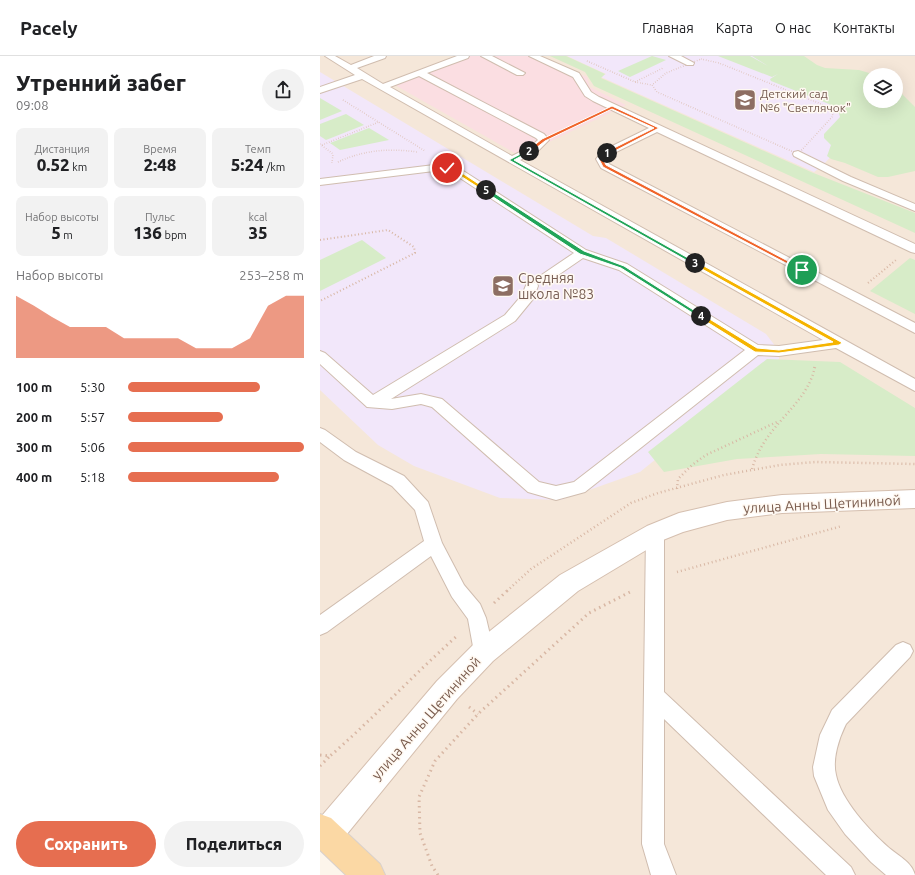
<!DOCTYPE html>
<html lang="ru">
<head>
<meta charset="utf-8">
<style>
  :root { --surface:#fff; --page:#f2f2f2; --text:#202124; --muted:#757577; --line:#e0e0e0; --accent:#e66e50 }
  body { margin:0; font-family:Ubuntu,sans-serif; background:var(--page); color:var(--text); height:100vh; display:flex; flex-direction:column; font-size:15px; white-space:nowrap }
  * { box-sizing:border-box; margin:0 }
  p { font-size:13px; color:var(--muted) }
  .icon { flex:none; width:22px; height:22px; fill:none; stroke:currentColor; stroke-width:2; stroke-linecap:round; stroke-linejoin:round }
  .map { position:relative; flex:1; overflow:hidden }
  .panel { display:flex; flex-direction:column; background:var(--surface); width:320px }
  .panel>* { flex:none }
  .buttons { position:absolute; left:543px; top:12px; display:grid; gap:8px }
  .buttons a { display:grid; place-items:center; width:40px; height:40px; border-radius:50%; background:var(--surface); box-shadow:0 4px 16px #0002; font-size:20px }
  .pin { position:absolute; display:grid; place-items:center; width:34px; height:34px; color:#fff; margin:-17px; border:2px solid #fff; border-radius:50%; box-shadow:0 1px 4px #0007 }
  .km { position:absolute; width:20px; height:20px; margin:-10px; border-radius:50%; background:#222; color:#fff; font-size:11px; line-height:20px; text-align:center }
  .round { display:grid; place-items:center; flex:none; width:42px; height:42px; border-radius:21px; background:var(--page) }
  .head { display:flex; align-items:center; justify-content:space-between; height:68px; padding:0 16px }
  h1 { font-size:22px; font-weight:800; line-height:30px }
  .metrics { display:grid; grid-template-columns:repeat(3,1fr); gap:6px; height:68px; padding:4px 16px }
  .metrics div { display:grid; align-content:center; border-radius:8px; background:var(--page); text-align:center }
  .metrics b { font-size:17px; font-weight:800 }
  .metrics small { font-size:11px; font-weight:400 }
  .metrics p { font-size:11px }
  .chart { height:112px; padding:8px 16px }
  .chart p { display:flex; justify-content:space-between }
  .chart svg { width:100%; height:72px; margin-top:4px; fill:var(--accent); opacity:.7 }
  .cta { display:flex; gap:8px; margin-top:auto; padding:8px 16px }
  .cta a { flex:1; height:46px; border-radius:24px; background:var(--accent); color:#fff; font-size:16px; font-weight:800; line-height:46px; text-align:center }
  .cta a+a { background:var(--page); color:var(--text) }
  ul { padding:0 16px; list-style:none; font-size:13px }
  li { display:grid; grid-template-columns:64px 48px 1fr; align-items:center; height:30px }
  li i { height:10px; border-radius:5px; background:var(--accent) }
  header { display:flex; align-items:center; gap:24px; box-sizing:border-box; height:56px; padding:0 20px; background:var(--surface); border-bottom:1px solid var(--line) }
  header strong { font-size:19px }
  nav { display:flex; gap:22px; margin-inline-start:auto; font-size:14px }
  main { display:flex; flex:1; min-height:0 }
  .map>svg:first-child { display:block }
</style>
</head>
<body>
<header>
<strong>Pacely</strong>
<nav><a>Главная</a><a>Карта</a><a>О нас</a><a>Контакты</a></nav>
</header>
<main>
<section class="panel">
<div class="head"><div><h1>Утренний забег</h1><p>09:08</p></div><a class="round"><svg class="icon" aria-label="share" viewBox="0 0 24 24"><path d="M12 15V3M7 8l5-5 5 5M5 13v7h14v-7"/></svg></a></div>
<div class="metrics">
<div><p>Дистанция</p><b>0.52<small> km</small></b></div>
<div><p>Время</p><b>2:48</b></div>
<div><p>Темп</p><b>5:24<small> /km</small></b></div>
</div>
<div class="metrics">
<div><p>Набор высоты</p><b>5<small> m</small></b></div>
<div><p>Пульс</p><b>136<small> bpm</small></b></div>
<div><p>kcal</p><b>35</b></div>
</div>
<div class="chart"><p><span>Набор высоты</span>253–258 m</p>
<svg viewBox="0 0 160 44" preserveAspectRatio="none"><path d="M0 44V6L10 12L20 19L30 25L40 25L50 25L60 32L70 32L80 32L90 32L100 38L110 38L120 38L130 32L140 12L150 6L160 6V44z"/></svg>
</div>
<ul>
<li><b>100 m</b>5:30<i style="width:75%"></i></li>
<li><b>200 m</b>5:57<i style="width:54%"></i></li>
<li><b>300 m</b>5:06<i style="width:100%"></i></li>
<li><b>400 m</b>5:18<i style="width:86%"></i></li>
</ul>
<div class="cta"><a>Сохранить</a><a>Поделиться</a></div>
</section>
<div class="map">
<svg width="595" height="819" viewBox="0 0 595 819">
  <rect width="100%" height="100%" fill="#fdf5eb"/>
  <!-- residential -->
  <path fill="#f5e7d9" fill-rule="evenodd" d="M 0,0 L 595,0 L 595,819 L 65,819 L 0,763 ZM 550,19 L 576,19 L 576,45 L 550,45 Z"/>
  <!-- education -->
  <g fill="#f2e7fa">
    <polygon points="247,0 468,0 542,68 502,110 494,116 281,21 286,18"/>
    <polygon points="0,16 273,180 286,182 446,278 459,295 459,303 320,416 241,444 180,442 94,410 58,389 0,334"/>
  </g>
  <!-- medical -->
  <polygon fill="#fbdee2" points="148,0 218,0 267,21 270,31 306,49 200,100 73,28"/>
  <!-- green -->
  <g fill="#d7ecc8">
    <polygon points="230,0 246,0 285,18 281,22 491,116 595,157 595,177 274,30 265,16"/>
    <polygon points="332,0 346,4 310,21 298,15"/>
    <polygon points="398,0 430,0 448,10 432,0 484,0 497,9 505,12 539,14 556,19 550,19 550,45 576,45 576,32 595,51 595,115 568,121 558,121 525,107 511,103 507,100 511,89 504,82 504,78 520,61 518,54 509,48 451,25 450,23 458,18 452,21"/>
    <polygon points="0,42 22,55 0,64"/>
    <polygon points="26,58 44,69 6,84 0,80 0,68"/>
    <polygon points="49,72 69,84 20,94 10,87"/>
    <polygon points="42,184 66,202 0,235 0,204"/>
    <polygon points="590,202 595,204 595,258 550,235"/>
    <polygon points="447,303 520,306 595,352 595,400 501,398 417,403 344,416 328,396"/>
  </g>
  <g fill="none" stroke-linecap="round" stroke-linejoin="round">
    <!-- service casing -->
    <g stroke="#d0bdaf" stroke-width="2">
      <g id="service">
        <path d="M 5,0 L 15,0 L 31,9 L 54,0 L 66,0 L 65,2 L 37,12 L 63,28 L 137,0 L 149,0 L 148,2 L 107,17 L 224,78 L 229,84 L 217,96 L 200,104 L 595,323 L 595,335 L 516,292 L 459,300 L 438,299 L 265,436 L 236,444 L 208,436 L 112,351 L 101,348 L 72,353 L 47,351 L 0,308 L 0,295 L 5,297 L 53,339 L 185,259 L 202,239 L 207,227 L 217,227 L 218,230 L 213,243 L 195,265 L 71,343 L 101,338 L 122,343 L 219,426 L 236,430 L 254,426 L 425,294 L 299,214 L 263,202 L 228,226 L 220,226 L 218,223 L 220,220 L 254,197 L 137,120 L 125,115 L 114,115 L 0,129 L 0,123 L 114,109 L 127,109 L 145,116 L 266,194 L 307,208 L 438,289 L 459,290 L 503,284 L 42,23 L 0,37 L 0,31 L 35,19 ZM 99,20 L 216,82 L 218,84 L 210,91 L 192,100 L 70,31 Z"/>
        <polygon points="161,0 172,0 205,17 203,19 197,19"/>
        <polygon points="209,0 220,0 259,17 271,36 279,41 595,188 595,197 591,196 337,76 292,98 287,103 289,108 595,267 595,277 281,112 276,103 284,94 329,72 273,45 265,40 253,21"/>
        <polygon points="349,0 361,0 374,7 373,9 367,9"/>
        <polygon points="478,95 531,121 595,148 595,155 523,125 474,100 473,98 474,96"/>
        <polygon points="0,372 5,374 36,396 84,420 108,446 122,487 144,529 160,548 166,562 174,596 171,602 164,605 157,602 154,596 148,563 132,541 111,500 7,576 0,579 0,559 104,485 95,454 72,430 24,404 0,386"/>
        <polygon points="335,470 341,472 344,477 344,636 531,811 535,819 506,819 344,663 344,788 356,819 331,819 322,788 326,477 329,472"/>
        <path d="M 583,586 L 590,589 L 593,595 L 590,601 L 526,668 C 519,682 512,703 516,719 C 521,744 549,774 568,791 C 577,799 592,806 595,819 L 566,819 L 551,806 L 525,778 L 508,754 L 494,720 L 493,711 L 500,679 L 512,654 L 576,589 Z"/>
      </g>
    </g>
    <!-- secondary casing -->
    <g stroke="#d5bfaf" stroke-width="2">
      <polygon id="secondary" points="595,434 595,452 462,457 407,464 363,476 343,484 258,535 173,605 137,643 18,789 7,793 0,791 0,762 117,625 155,587 240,519 327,470 359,457 407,446 462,439"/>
    </g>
    <!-- primary casing -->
    <g stroke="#d9d1cd" stroke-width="2">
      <polygon id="primary" points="0,758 11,762 60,808 65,819 26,819 0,794"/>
    </g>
    <!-- path-far3 -->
    <g stroke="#d8b7a4" stroke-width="1.5" stroke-dasharray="0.5 2" stroke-linecap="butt">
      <polygon points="381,3 399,7 506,50 511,54 513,60 478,98 337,36 332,29 346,17"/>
      <polyline points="267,5 315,26 332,29"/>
      <polyline points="315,26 343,12"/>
      <polyline points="23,44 105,95"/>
      <polyline points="240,76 272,61"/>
      <polyline points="0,88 13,98 12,107"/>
      <polyline points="2,89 59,66"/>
      <path d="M 18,106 C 44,94 69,92 97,96"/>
    </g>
    <!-- path-far2 -->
    <g stroke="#d8b7a4" stroke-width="2" stroke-dasharray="1 2.5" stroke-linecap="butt">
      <polyline points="0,184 68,174 94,191 95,197 0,245"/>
      <polyline points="548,227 576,204"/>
      <polyline points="494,312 495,309"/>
    </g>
    <!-- path-far1 -->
    <g stroke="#d8b7a4" stroke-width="2.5" stroke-dasharray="1 3" stroke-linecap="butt">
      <path d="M 432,413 C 435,403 439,394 445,385 C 462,359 488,342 495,311"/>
      <polyline points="357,433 358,423 372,409 386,399 459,365"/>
      <polyline points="357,516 522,470"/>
      <polyline points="187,535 211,513 311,447 338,437 404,419 460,409 495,406 595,408"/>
    </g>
    <!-- path -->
    <g stroke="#d8b7a4" stroke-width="3" stroke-dasharray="1.5 4" stroke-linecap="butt">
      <polyline points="174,547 188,534"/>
      <polyline points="149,651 158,658"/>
      <path d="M 0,699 L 10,700 C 54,662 93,619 137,580"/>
      <polyline points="0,710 10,700"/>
      <polyline points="118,819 112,810 100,777 99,741 115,705 158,658 269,557 312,535"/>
    </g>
    <!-- service -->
    <use href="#service" fill="#fff" fill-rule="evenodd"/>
    <!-- secondary -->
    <use href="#secondary" fill="#fff" fill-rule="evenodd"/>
    <!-- primary -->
    <use href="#primary" fill="#fbd8a4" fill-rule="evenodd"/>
  </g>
  <!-- split-1 -->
  <polygon fill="#f0652b" stroke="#fff" points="286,96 289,97 283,103 286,109 485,214 481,215 283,111 279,103"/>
  <!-- split-2 -->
  <polygon fill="#f0652b" stroke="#fff" points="292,50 339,72 289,98 286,98 286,96 334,72 292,53 225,85 211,96 207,95 222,83"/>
  <!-- split-3 -->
  <polygon fill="#22a559" stroke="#fff" points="208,94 211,95 194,104 377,207 373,208 189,104"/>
  <!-- split-4 -->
  <polygon fill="#f5b400" stroke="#fff" points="375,205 521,286 522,287 519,289 459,297 435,296 379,261 379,259 383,259 437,292 459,294 513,286 373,208 372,207"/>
  <!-- split-5 -->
  <polygon fill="#22a559" stroke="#fff" points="164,133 168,133 264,195 304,210 383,260 379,261 301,212 260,198 164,135"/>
  <!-- split-6 -->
  <polygon fill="#f5b400" stroke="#fff" points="126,111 142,117 168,134 164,135 139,119 126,112"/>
  <!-- icons -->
  <defs>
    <g id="school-square" transform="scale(1.15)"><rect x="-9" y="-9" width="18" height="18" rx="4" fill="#8d6e63" stroke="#fff9f2"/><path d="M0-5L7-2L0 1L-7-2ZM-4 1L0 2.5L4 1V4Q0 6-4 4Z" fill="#fff"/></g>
  </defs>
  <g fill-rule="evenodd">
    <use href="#school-square" x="425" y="44"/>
    <use href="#school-square" x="183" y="230"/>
  </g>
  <g text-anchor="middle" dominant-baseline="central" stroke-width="3" stroke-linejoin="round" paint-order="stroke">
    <!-- far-education labels -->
    <g font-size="12" fill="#785e54" stroke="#fff9f2" text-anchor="start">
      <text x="440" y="37">Детский сад<tspan x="440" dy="14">№6 "Светлячок"</tspan></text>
    </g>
    <!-- education labels -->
    <g font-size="14" fill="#785e54" stroke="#fff9f2" text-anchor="start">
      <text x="198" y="222">Средняя<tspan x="198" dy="16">школа №83</tspan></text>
    </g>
    <!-- street labels -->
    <g font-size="14" fill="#795b4d" stroke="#fff9f2">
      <text transform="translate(502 448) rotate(-3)">улица Анны Щетининой</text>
      <text transform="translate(106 662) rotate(-49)">улица Анны Щетининой</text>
    </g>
  </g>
</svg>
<div class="buttons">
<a><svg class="icon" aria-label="layers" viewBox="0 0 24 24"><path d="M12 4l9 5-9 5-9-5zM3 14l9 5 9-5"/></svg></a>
</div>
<div class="pin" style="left:482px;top:214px;background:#1e9e55"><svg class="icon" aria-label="arrive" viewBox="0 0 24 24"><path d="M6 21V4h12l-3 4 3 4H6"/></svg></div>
<div class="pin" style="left:127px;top:112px;background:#d93025"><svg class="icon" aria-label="check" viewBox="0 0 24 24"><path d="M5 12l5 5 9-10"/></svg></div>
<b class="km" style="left:287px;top:97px">1</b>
<b class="km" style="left:209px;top:95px">2</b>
<b class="km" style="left:375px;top:207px">3</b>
<b class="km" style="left:381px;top:260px">4</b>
<b class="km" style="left:166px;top:134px">5</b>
</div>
</main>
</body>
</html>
